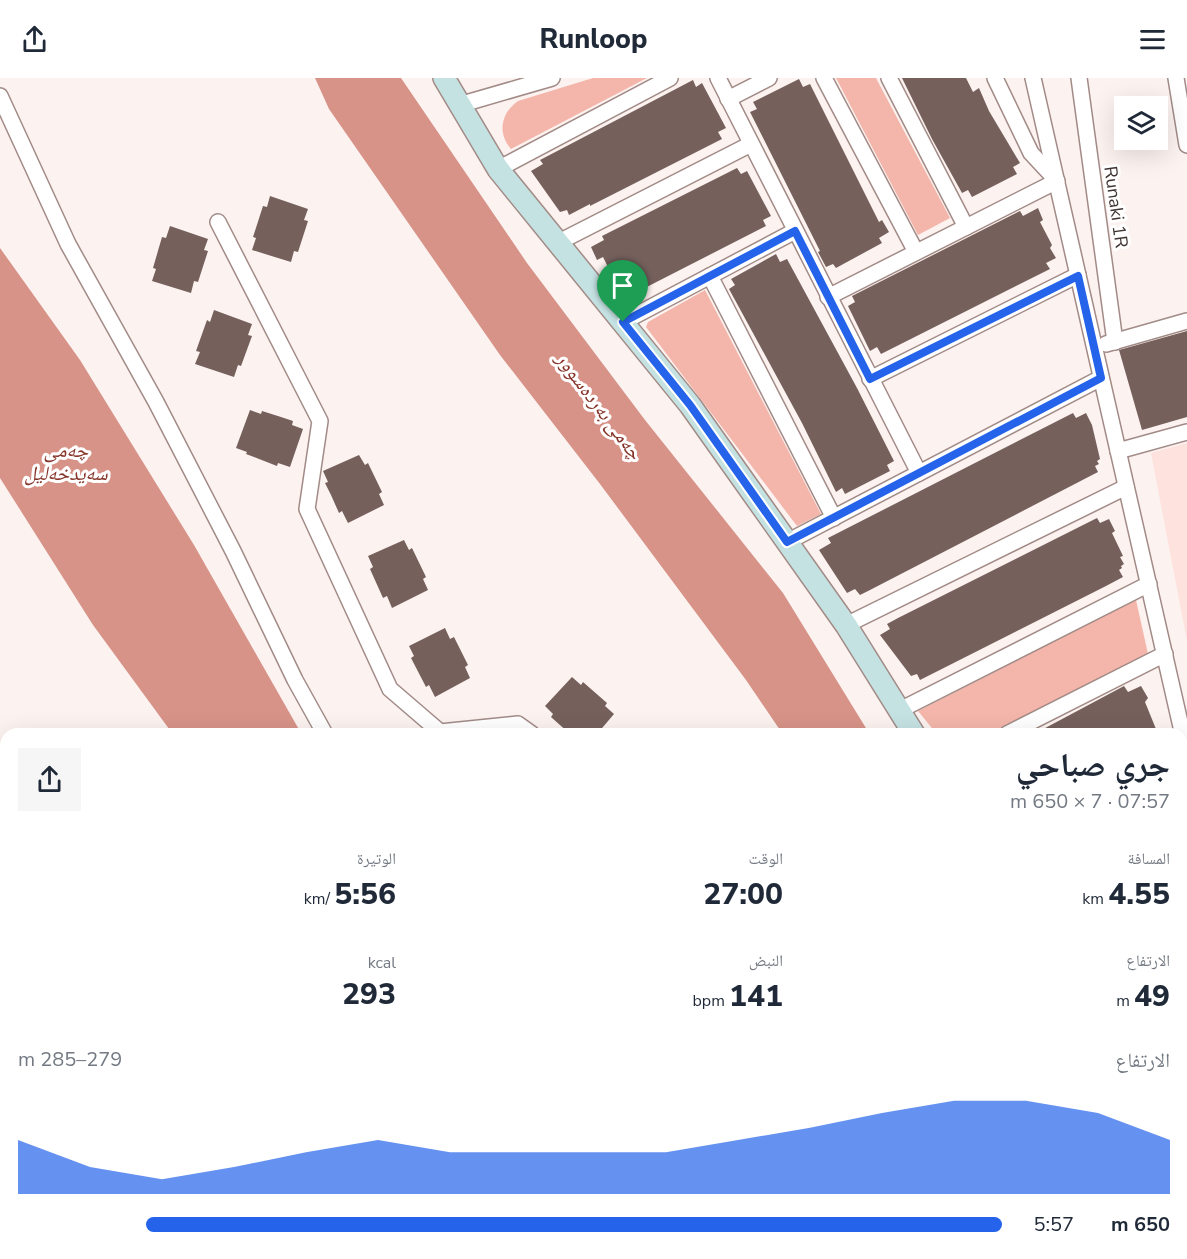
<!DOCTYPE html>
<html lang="ar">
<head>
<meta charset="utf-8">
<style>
  :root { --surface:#fff; --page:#f6f6f7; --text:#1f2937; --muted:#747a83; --accent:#2563eb }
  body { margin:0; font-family:"Nunito Sans","Noto Naskh Arabic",sans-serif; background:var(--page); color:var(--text); direction:rtl; height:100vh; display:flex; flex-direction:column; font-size:22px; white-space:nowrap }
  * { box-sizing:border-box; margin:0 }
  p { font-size:20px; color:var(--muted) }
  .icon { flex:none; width:33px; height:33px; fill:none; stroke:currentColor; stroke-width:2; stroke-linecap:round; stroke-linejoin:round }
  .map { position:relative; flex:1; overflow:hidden; direction:ltr }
  .details { position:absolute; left:0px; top:650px; width:1188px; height:532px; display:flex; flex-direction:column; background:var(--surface); border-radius:18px 18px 0 0; box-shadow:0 6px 24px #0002; direction:rtl }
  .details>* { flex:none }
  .controls { position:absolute; left:1114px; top:18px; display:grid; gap:12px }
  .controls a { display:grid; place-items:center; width:54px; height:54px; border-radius:0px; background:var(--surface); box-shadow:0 6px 24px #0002; font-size:30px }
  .pin { position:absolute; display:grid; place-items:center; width:51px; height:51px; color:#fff; margin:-62px -26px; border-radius:50% 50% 50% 0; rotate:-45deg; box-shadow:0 0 6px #0007 }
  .pin .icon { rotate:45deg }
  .round { display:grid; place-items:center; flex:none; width:63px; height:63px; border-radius:0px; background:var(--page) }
  .summary { display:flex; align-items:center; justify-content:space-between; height:102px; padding:0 18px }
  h1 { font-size:33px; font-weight:800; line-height:45px }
  .stats { display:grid; grid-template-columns:repeat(3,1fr); gap:9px; height:102px; padding:6px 18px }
  .stats div { display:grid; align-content:center }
  .stats b { font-size:30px; font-weight:800 }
  .stats small { font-size:16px; font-weight:400 }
  .stats p { font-size:16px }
  .chart { height:168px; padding:12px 18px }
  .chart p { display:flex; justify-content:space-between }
  .chart svg { width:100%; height:108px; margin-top:6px; fill:var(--accent); opacity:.7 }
  ul { padding:0 18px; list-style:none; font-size:20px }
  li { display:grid; grid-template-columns:96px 72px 1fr; align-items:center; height:45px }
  li i { height:15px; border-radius:8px; background:var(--accent) }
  header { display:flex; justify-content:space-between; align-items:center; height:78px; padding:0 18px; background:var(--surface); font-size:27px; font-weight:800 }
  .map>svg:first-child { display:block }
</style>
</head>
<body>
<header><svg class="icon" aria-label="menu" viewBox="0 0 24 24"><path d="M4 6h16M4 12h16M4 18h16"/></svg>Runloop<svg class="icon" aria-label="share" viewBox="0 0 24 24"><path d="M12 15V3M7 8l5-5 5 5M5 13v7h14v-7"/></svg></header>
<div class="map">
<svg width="1187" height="1181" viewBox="0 0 1187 1181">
  <rect width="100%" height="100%" fill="#fcf2f0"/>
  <!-- built -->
  <polygon fill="#fee2dd" points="1187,365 1187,563 1151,375"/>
  <!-- green -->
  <g fill="#f4b6ab">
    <path d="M 593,0 L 647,0 L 511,71 C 497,55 501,35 518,23 Z"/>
    <polygon points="836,0 876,0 950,140 918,157"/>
    <polygon points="705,212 821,436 797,448 646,249 648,244"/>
    <polygon points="1136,522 1148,576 990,655 936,655 918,633"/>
  </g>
  <!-- water -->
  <g fill="#d79388">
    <polygon points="315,0 401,0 527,185 645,342 783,515 869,655 782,655 746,602 600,406 500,277 329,31"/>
    <polygon points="0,170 80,282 194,467 301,655 172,655 93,547 0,400"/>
    <polygon points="380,1176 480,1176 481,1181 381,1181"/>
    <polygon points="1066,1176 1149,1176 1152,1181 1069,1181"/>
  </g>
  <!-- building -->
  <g fill="#75605c">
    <polygon points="902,0 966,0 973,14 979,10 989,33 1020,85 1013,89 1017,96 972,119 968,112 962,115 932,61"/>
    <polygon points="799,1 803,9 810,6 879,144 882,142 889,154 879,160 882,165 836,190 833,186 826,189 818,174 820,173 750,34 757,31 753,24"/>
    <polygon points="693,2 696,9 702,5 726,50 718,54 722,61 590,128 590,126 569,137 567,132 560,134 531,93 543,86 540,82"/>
    <polygon points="737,90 741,96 747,93 771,138 763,142 766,148 633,216 629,209 620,213 603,179 597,182 591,169 604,162 602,158"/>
    <polygon points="270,118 308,131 304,142 308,143 298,174 294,173 291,184 252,172 256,160 253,159 263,128 267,129"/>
    <polygon points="1038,130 1043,142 1040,144 1052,167 1050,170 1056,180 1046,185 1050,191 881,276 877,269 870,273 848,228 855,224 852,218 1020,133 1023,138"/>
    <polygon points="170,148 208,161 204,172 208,173 198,204 194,203 191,215 152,203 156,191 153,190 162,159 166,160"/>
    <polygon points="776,176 780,184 787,181 857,310 894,383 887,387 890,393 845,416 842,410 836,414 802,345 729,211 735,207 731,201"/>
    <polygon points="214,232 252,246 248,257 252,258 241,288 238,287 234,299 195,286 200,274 196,273 207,242 210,244"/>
    <polygon points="1187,253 1187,339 1142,352 1119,272"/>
    <polygon points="250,332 261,336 262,333 281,339 293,343 292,347 303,351 290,389 278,385 277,388 246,376 247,374 236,370"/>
    <polygon points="1073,335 1076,340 1086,335 1092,347 1100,381 1097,383 1099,386 1095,388 1098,394 870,512 860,517 855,511 847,515 819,472 831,465 828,460"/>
    <polygon points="359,377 365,387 368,385 382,414 379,416 384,427 348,445 342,433 339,435 331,417 325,405 328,404 323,393"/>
    <polygon points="1097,440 1100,445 1109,441 1115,453 1112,455 1123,478 1120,479 1124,486 1121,488 1122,490 1119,492 1123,499 1106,508 920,602 917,596 911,598 880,557 890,551 887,546 898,540"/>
    <polygon points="404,462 409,472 412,470 426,499 423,501 428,512 392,530 387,518 383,520 370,491 373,489 368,478"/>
    <polygon points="445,550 450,561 454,559 468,587 465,589 470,600 435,619 429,607 426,609 411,580 414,578 409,568"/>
    <polygon points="572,599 581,607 583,604 607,625 605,628 614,636 597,656 570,656 551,639 553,636 545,628"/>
    <polygon points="1124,608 1128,614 1141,608 1148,620 1145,624 1158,656 1034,656"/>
  </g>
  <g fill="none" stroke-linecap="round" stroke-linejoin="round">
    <!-- street casing -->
    <g stroke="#a28b87" stroke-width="18">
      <g id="street">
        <polyline points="718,0 919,395"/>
        <polyline points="824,0 916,174"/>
        <polyline points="889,0 966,149"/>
        <polyline points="1033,0 1187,675"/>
        <polyline points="1079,0 1115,264"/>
        <polyline points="1176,0 1187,67"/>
        <polyline points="0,18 68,166 156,324 233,473 295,602 325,656"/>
        <polyline points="728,21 769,0"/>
        <polyline points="459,27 552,0"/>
        <polyline points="498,91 670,0"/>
        <polyline points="218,144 320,343 307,431 390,611 440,654 518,646 532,656"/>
        <polyline points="557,165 751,66"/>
        <polyline points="710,198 834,440"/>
        <polyline points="828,219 1057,103 1031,75 995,0"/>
        <polyline points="623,244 795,153"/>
        <polyline points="1106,266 1187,243"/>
        <polyline points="870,301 1078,197"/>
        <polyline points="1118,373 1187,354"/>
        <polyline points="787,464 1101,300"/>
        <polyline points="846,547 1126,409"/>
        <polyline points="900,632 1149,506"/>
        <polyline points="1007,656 1165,576"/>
        <polyline points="1182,751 1187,749"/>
        <polyline points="1182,862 1187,859"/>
        <polyline points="1182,926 1187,936"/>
        <polyline points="1182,1054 1187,1051"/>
        <polyline points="553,1176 555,1181"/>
        <polyline points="876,1176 882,1181"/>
        <polyline points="797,1181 799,1176"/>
      </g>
    </g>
    <!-- secondary casing -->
    <g stroke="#a28b87" stroke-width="24">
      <g id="secondary">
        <polyline points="444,0 498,91 690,327 846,547 914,656"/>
        <polyline points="1182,1152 1187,1162"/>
      </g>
    </g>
    <!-- street -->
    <use href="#street" stroke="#fff" stroke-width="15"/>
    <!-- secondary -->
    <use href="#secondary" stroke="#c5e2e2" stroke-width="21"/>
  </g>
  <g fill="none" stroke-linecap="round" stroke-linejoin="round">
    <!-- route casing -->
    <g stroke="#fff" stroke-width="12">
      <polygon id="route" points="795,153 870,301 1078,198 1101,300 787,464 690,327 623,244"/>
    </g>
    <!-- route -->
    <use href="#route" stroke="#2563eb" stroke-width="8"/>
  </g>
  <g text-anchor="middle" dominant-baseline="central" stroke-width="6" stroke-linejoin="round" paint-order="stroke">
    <!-- street labels -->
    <g font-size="18" fill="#3e3432" stroke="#fff">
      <text transform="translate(1116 129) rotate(82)">Runaki 1R</text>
    </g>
    <!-- water labels -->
    <g font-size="20" font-style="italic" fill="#87352a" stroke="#fff">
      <text transform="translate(599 328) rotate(53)">چەمی بەردەسوور</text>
      <text x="66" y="372">چەمی<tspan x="66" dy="23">سەیدخەلیل</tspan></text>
    </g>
  </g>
</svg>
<div class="controls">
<a><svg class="icon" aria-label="layers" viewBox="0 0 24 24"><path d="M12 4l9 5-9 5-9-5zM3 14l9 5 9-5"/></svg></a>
</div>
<div class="pin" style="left:623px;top:244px;background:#1e9e55"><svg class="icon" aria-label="arrive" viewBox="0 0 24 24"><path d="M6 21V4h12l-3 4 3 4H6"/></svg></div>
<section class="details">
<div class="summary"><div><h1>جري صباحي</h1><p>07:57 · 7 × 650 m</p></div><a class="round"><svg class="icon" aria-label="share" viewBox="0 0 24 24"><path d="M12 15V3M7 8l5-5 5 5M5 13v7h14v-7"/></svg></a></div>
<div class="stats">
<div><p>المسافة</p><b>4.55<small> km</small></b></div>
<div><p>الوقت</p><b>27:00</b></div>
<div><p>الوتيرة</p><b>5:56<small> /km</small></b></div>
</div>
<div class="stats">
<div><p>الارتفاع</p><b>49<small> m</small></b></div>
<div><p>النبض</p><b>141<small> bpm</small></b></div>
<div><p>kcal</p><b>293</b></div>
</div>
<div class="chart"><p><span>الارتفاع</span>279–285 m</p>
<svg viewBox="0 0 160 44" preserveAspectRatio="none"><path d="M0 44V22L10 33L20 38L30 33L40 27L50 22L60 27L70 27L80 27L90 27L100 22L110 17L120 11L130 6L140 6L150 11L160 22V44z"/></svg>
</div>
<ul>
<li><b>650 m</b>5:57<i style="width:87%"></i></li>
</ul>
</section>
</div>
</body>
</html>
